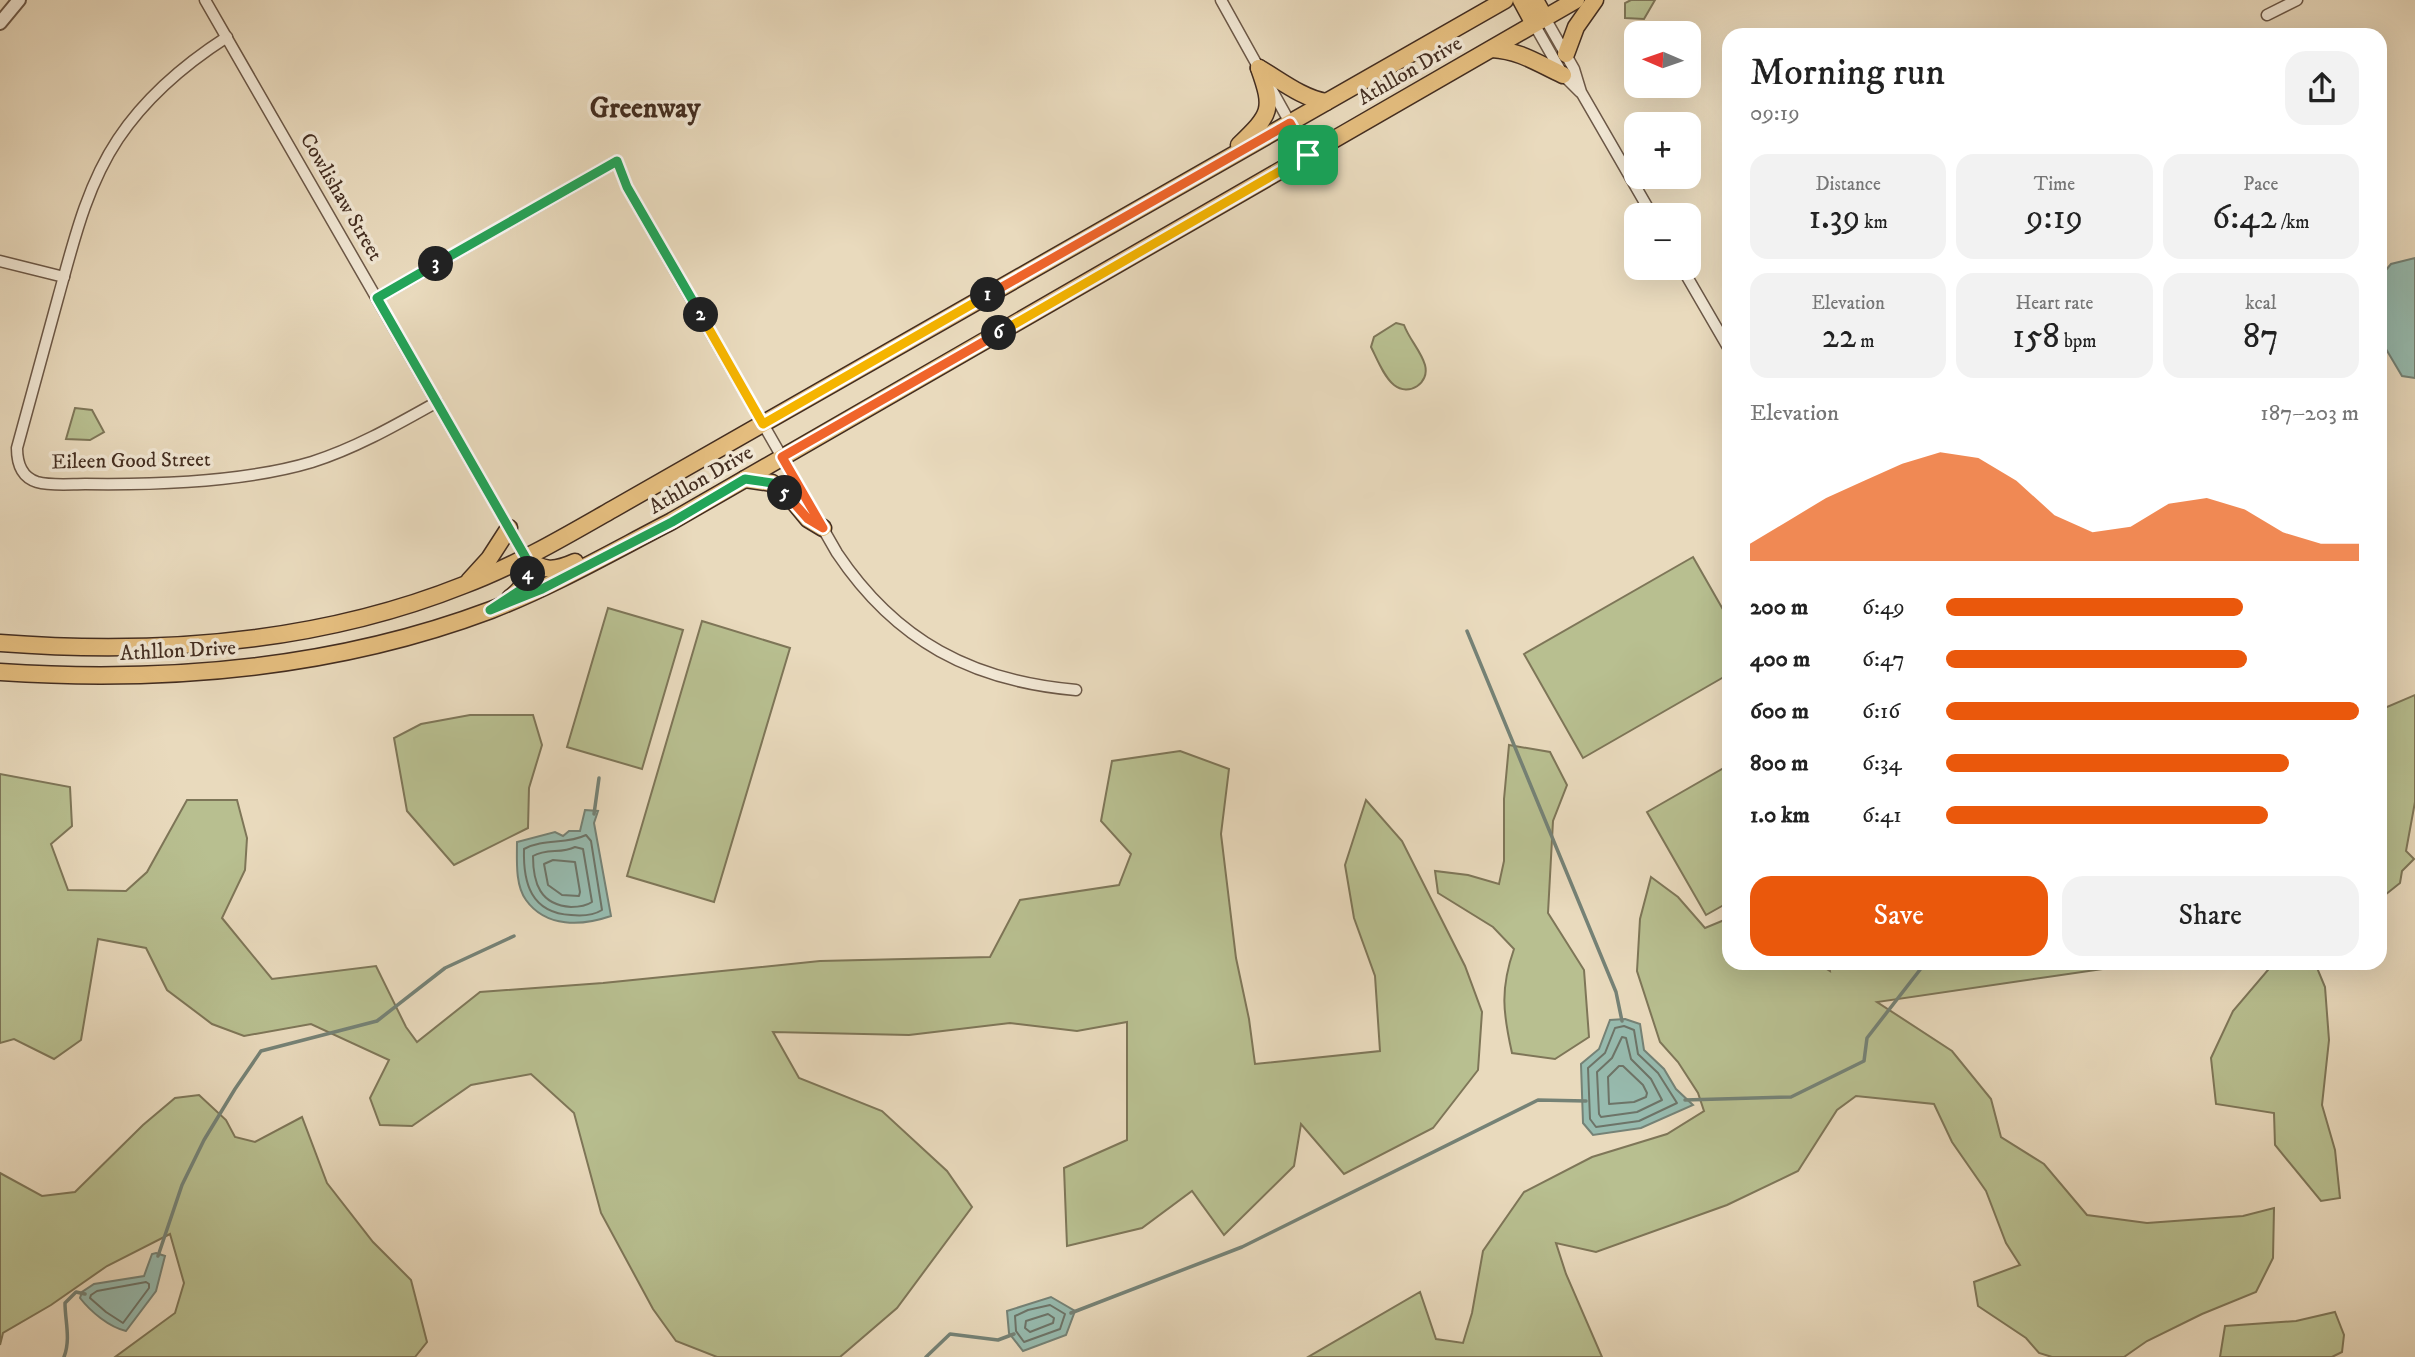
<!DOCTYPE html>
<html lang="en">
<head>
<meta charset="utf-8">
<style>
  :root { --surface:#fff; --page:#f2f2f2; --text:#222; --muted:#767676; --accent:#ea580c }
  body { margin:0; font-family:"IM FELL DW Pica",serif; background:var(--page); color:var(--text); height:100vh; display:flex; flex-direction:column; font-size:26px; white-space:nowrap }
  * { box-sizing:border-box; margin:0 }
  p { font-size:23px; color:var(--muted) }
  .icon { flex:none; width:38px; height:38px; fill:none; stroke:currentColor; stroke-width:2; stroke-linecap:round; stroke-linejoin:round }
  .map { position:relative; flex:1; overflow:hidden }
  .panel { position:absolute; left:1722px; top:28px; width:665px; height:942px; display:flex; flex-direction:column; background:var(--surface); border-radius:21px; box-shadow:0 7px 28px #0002 }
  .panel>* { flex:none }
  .needle { width:46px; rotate:272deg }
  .fabs { position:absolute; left:1624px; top:21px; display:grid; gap:14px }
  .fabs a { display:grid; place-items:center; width:77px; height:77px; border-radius:14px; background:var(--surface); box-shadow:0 7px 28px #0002; font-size:35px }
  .pin { position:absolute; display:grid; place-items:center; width:60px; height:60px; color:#fff; margin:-30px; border-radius:14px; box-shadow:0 4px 10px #0006 }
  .km { position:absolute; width:35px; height:35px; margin:-18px; border-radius:50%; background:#222; color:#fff; font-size:19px; line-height:35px; text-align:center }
  .round { display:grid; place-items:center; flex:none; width:74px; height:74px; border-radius:21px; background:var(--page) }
  .summary { display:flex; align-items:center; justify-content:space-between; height:119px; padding:0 28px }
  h1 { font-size:38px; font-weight:600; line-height:52px }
  .stats { display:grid; grid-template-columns:repeat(3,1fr); gap:10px; height:119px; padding:7px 28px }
  .stats div { display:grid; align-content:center; border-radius:18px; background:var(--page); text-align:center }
  .stats b { font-size:35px; font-weight:600 }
  .stats small { font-size:19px; font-weight:400 }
  .stats p { font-size:19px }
  .chart { height:196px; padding:14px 28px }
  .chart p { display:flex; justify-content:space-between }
  .chart svg { width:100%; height:126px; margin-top:7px; fill:var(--accent); opacity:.7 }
  .button { display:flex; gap:14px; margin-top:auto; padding:14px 28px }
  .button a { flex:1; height:80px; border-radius:21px; background:var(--accent); color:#fff; font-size:28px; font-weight:600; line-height:80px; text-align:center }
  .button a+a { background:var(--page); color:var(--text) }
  ul { padding:0 28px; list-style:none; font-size:23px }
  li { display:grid; grid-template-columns:112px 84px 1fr; align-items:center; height:52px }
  li i { height:18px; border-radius:9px; background:var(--accent) }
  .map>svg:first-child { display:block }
</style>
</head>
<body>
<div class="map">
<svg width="2415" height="1357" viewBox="0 0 2415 1357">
  <rect width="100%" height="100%" fill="#e9dabd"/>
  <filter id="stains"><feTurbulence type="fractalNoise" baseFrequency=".00286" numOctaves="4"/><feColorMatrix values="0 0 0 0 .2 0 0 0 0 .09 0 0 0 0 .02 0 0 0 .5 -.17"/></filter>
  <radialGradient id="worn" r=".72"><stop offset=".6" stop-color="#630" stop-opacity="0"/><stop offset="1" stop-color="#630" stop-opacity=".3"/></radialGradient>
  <!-- green -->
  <g fill="#b8bf90" stroke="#7e7658" stroke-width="2">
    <polygon points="1631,0 1655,0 1644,19 1625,18 1625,3"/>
    <path d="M 1396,323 L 1404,325 C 1409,339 1421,351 1425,365 C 1430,383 1409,397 1394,385 C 1384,377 1377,359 1371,347 L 1374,337 Z"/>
    <polygon points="75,408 92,410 104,432 90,440 66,439"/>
    <polygon points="1693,557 1729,620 1729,674 1583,758 1524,654"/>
    <polygon points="608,608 683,630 642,769 567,747"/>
    <polygon points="702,621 790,648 714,902 627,876"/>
    <polygon points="2415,695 2415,802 2406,851 2414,859 2402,871 2400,883 2380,899 2380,710"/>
    <polygon points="470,715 533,715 542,745 529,788 528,828 454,865 407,811 394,738 421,724"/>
    <path d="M 1509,745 L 1550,752 L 1567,785 L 1553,821 L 1548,913 L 1584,970 L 1589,1037 L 1555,1059 L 1512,1053 C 1503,1013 1500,989 1514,949 L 1493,927 L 1438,893 L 1435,871 L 1468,875 L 1499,884 L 1504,861 L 1504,799 Z"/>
    <polygon points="1180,751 1229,769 1221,834 1236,958 1249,1019 1255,1064 1380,1051 1375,976 1354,918 1345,865 1366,800 1402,841 1465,966 1482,1012 1478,1070 1433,1128 1344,1174 1301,1124 1294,1166 1224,1235 1192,1191 1142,1228 1067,1246 1064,1168 1127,1140 1127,1022 1077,1031 1010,1023 909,1035 773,1032 799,1078 882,1111 947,1171 972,1207 897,1308 840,1357 717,1357 676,1341 653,1309 601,1213 574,1113 531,1074 471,1085 412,1126 380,1125 370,1098 389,1060 311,1024 244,1036 212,1024 167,990 146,948 98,939 81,1040 54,1059 14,1039 0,1043 0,774 70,787 72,826 51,844 68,890 126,891 147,872 187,800 237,800 247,838 245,870 222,918 272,979 376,966 406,1027 417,1042 480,992 603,983 820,961 990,957 1020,900 1119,885 1131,854 1101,821 1112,761"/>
    <polygon points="1729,765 1729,902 1706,915 1647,812"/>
    <polygon points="1651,877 1678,897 1705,928 1729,918 1729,962 1817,963 1830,971 1829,963 2144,963 1877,1002 1952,1051 1991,1099 2001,1137 2044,1164 2087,1215 2147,1223 2243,1216 2274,1208 2273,1258 2256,1292 2202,1314 2147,1341 2124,1357 2052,1357 2039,1353 2026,1338 1978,1306 1974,1282 2020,1265 2006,1243 1986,1191 1952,1142 1934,1104 1856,1096 1837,1110 1798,1171 1727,1205 1596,1252 1556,1243 1566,1274 1602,1357 1308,1357 1420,1292 1436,1339 1463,1343 1472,1313 1483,1251 1524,1192 1592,1157 1667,1134 1704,1111 1698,1093 1678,1062 1660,1042 1637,971 1640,919"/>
    <polygon points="2267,963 2315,963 2325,987 2329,1040 2322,1105 2335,1150 2340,1198 2321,1201 2275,1145 2274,1113 2216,1104 2211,1058 2233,1011 2268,970"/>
    <polygon points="199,1095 226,1120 235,1137 255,1142 302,1117 327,1183 373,1242 411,1280 427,1342 415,1357 115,1357 175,1313 184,1283 170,1234 107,1266 51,1305 3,1333 0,1345 0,1173 42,1196 75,1192 143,1125 175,1098"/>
    <polygon points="2335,1312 2344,1335 2342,1352 2332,1357 2220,1357 2225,1326 2296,1321"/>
  </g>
  <!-- water -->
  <g fill="#97bbaf" stroke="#758276" stroke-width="2">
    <polygon points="2415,258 2415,378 2402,376 2383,344 2380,277 2391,264"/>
    <path d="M 585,810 L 598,811 L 594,823 L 611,916 C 582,926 546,928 526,900 C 515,885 517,860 517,842 L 555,832 L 563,836 L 569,831 L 580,831 Z"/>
    <polygon points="1625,1019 1640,1024 1644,1050 1664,1069 1676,1089 1693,1105 1641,1128 1593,1135 1583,1123 1581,1064 1599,1049 1610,1020"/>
    <path d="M 156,1253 L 165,1256 L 156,1291 L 126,1331 C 109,1327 91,1312 80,1298 L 82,1292 L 94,1284 L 144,1276 L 152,1254 Z"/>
    <polygon points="1051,1297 1075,1311 1066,1335 1023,1351 1009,1333 1007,1311"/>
  </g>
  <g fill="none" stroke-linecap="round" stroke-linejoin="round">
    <!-- shore -->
    <g stroke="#6d7468" stroke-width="2">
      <path d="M 586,835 L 591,841 L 602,910 C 594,915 581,916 571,915 C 531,913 523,883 524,849 C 544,838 566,845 586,835 Z"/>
      <path d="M 575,847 L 583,849 L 592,902 C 586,906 579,907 571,907 C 540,905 533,883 533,856 C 547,848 561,854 575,847 Z"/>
      <polygon points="553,860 575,862 580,892 579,896 562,895 548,885 544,864"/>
      <polygon points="1624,1026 1634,1030 1638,1054 1658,1073 1677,1103 1639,1121 1596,1127 1590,1119 1588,1068 1605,1053 1615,1028"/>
      <polygon points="1622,1037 1626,1038 1631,1059 1651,1079 1662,1100 1637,1112 1601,1117 1599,1114 1597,1072 1612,1058"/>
      <polygon points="1619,1066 1623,1066 1643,1085 1647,1093 1646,1097 1634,1102 1609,1104 1608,1077"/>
      <polygon points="146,1282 149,1284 149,1288 123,1323 106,1312 90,1298 91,1295 97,1291"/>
      <polygon points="1050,1305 1065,1314 1060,1329 1024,1342 1016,1331 1015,1316 1028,1310"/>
      <polygon points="1048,1314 1054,1318 1053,1323 1030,1332 1025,1328 1026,1321"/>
    </g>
    <!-- stream -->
    <g stroke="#758276" stroke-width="3.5">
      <polyline points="1467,631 1616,992 1622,1021"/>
      <polyline points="594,814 599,778"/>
      <polyline points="1685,1100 1791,1097 1864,1061 1867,1038 1926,962"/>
      <polyline points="158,1256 182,1185 204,1140 235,1089 261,1051 377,1021 445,968 514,936"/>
      <polyline points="1071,1313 1242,1247 1538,1100 1586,1101"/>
      <path d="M 64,1357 C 71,1339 65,1321 65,1303 L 76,1292 L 85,1294"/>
      <polyline points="926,1357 950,1334 998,1340 1014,1334"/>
    </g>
    <!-- minor casing -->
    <g stroke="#6c5847" stroke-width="13">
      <g id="minor">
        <polyline points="205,0 526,558"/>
        <polyline points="1221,0 1261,72"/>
        <polyline points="2267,15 2297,0"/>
        <polyline points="1545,18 1574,69 1581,92 1652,215"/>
        <polyline points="1534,24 1563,75 1580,92"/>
        <path d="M 227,37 C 185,64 146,97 118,139 C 86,187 73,244 58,298 C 44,348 31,398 17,448 C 17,463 21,477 37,482 C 51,486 70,484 85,484 C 155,485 245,482 312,462 C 356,448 396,425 437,402"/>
        <polyline points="1269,85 1308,155"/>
        <polyline points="0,261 64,277"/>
        <polyline points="1682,268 1729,349"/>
        <path d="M 377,298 L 617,161 L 627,187 L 837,553 C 896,641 972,681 1076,690"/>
      </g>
    </g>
    <!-- tertiary casing -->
    <g stroke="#6c5847" stroke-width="16">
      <polyline id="tertiary" points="0,23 19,0"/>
    </g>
    <!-- primary casing -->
    <g stroke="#432d20" stroke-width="19">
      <g id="primary">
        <polyline points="1521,0 1534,24"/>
        <polyline points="1535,0 1545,18"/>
        <path d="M 1492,49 C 1521,51 1537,63 1563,75"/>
        <polyline points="1566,54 1576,27 1595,0"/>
        <path d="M 1259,68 C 1280,80 1302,98 1326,102"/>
        <path d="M 1239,145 C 1271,114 1274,110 1259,68"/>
        <polyline points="745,479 772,483 789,496 808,519 823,528"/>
        <path d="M 526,558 C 543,572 555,571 575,562"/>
        <polyline points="469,581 489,559 509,528"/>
        <path d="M 510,598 C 526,586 529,577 526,558"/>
        <path d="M 0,643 C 155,655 319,643 464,585 C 517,565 566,536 615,508 L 1505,0"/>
        <path d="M 0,672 C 166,683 334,669 491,610 C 553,586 612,552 672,521 L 1576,0"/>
      </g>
    </g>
    <!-- minor -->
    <use href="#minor" stroke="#f1e7d4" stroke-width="10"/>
    <!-- tertiary -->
    <use href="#tertiary" stroke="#f1e7d4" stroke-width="12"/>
    <!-- primary -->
    <use href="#primary" stroke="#e4bd7e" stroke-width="16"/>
  </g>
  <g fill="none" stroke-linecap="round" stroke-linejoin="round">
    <!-- split-1 casing -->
    <g stroke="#fff" stroke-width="14">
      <polyline id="split-1" points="988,295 1290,123 1308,155"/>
    </g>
    <!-- split-2 casing -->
    <g stroke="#fff" stroke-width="14">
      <polyline id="split-2" points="701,315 763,424 988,295"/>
    </g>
    <!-- split-3 casing -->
    <g stroke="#fff" stroke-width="14">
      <polyline id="split-3" points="436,264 617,161 627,187 701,315"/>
    </g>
    <!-- split-4 casing -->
    <g stroke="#fff" stroke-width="14">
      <polyline id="split-4" points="436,264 377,298 526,558 528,574"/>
    </g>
    <!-- split-5 casing -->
    <g stroke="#fff" stroke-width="14">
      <polyline id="split-5" points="528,574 522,589 490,610 542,589 672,522 745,479 772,483 785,493"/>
    </g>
    <!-- split-6 casing -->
    <g stroke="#fff" stroke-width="14">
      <polyline id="split-6" points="785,493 808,519 823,528 782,457 999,333"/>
    </g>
    <!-- split-7 casing -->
    <g stroke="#fff" stroke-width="14">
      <polyline id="split-7" points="999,333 1308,155"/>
    </g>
    <!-- split-1 -->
    <use href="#split-1" stroke="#f0652b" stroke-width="9"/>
    <!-- split-2 -->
    <use href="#split-2" stroke="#f5b400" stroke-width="9"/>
    <!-- split-3 -->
    <use href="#split-3" stroke="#22a559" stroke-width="9"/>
    <!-- split-4 -->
    <use href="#split-4" stroke="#22a559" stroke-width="9"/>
    <!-- split-5 -->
    <use href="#split-5" stroke="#22a559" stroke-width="9"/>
    <!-- split-6 -->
    <use href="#split-6" stroke="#f0652b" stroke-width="9"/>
    <!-- split-7 -->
    <use href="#split-7" stroke="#f5b400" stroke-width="9"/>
  </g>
  <g text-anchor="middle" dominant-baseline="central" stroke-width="7" stroke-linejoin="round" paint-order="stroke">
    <!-- street labels -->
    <g font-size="21" fill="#432d20" stroke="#f1e7d4">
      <text transform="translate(1410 71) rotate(-30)">Athllon Drive</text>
      <text transform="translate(341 197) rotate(60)">Cowlishaw Street</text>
      <text transform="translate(131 461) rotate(-1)">Eileen Good Street</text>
      <text transform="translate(701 480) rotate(-30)">Athllon Drive</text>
      <text transform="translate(178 651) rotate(-3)">Athllon Drive</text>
    </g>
    <!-- district labels -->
    <g font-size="28" font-weight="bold" fill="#432d20" stroke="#f1e7d4">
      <text x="645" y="108">Greenway</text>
    </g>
  </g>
  <rect width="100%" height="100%" filter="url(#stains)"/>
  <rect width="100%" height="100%" fill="url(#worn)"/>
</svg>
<div class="fabs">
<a><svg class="needle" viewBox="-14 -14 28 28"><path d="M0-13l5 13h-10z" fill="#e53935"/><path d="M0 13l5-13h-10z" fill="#767676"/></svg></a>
<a>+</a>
<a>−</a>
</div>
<div class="pin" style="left:1308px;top:155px;background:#1e9e55"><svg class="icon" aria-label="arrive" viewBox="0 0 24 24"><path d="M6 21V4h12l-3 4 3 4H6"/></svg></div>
<b class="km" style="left:988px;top:295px">1</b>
<b class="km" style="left:701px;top:315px">2</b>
<b class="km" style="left:436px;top:264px">3</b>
<b class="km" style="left:528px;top:574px">4</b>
<b class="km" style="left:785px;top:493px">5</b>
<b class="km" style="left:999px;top:333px">6</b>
<section class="panel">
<div class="summary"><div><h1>Morning run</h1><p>09:19</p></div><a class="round"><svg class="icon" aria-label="share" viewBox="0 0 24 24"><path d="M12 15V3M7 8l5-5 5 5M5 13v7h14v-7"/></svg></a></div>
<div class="stats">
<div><p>Distance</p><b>1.39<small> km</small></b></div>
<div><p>Time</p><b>9:19</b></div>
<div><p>Pace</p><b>6:42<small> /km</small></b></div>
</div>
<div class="stats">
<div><p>Elevation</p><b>22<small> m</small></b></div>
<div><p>Heart rate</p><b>158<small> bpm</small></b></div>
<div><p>kcal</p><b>87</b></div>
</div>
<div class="chart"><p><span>Elevation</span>187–203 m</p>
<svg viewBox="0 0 160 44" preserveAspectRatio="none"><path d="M0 44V38L10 30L20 22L30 16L40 10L50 6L60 8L70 16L80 28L90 34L100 32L110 24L120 22L130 26L140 34L150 38L160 38V44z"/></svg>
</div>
<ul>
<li><b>200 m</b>6:49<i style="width:72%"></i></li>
<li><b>400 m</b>6:47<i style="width:73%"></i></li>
<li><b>600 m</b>6:16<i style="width:100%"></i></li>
<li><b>800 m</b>6:34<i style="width:83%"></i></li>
<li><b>1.0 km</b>6:41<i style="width:78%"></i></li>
</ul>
<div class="button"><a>Save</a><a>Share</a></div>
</section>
</div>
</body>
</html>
